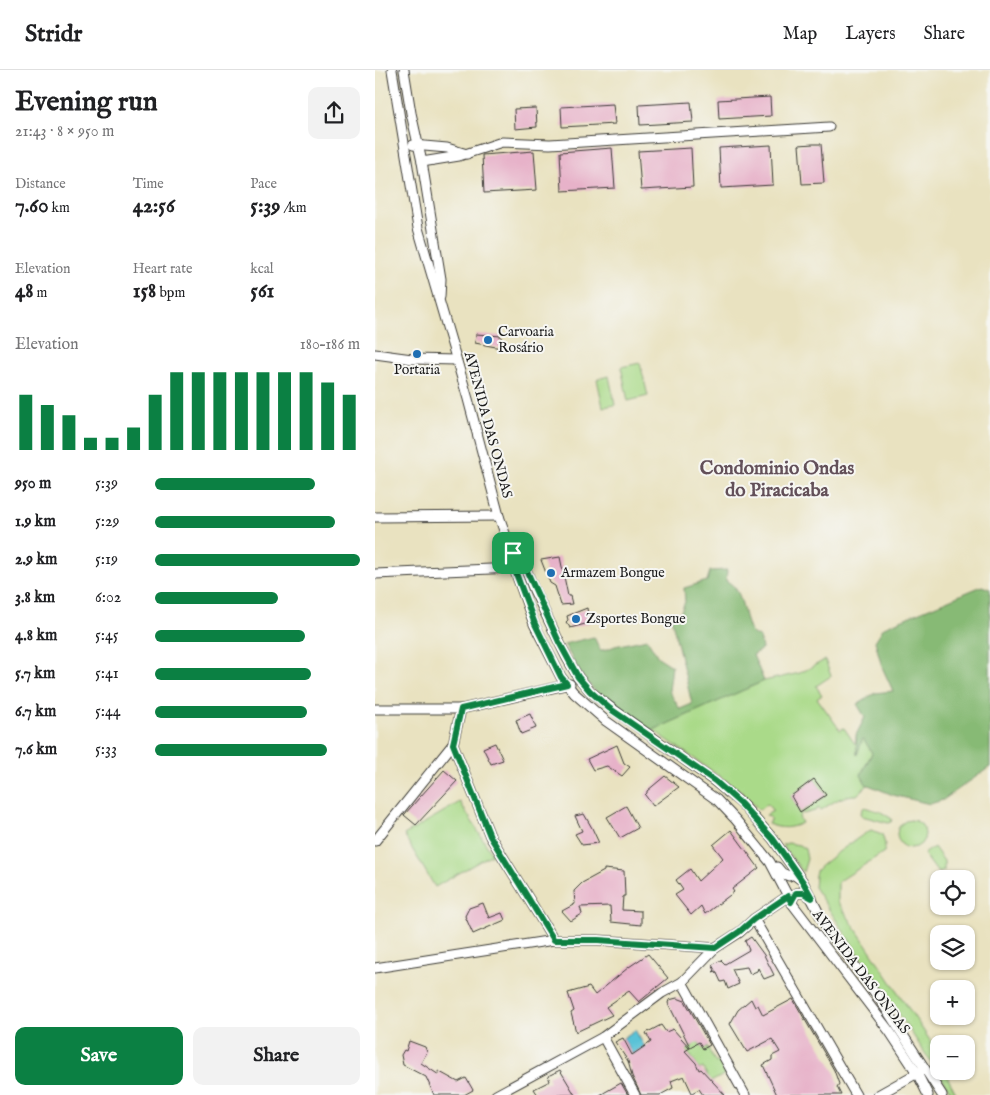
<!DOCTYPE html>
<html lang="en">
<head>
<meta charset="utf-8">
<style>
  :root { --surface:#fff; --page:#f2f2f2; --text:#202124; --muted:#757577; --line:#e0e0e0; --accent:#0b8043 }
  body { margin:0; font-family:"IM FELL English",serif; background:var(--page); color:var(--text); height:100vh; display:flex; flex-direction:column; font-size:19px; white-space:nowrap }
  * { box-sizing:border-box; margin:0 }
  p { font-size:16px; color:var(--muted) }
  .icon { flex:none; width:28px; height:28px; fill:none; stroke:currentColor; stroke-width:2; stroke-linecap:round; stroke-linejoin:round }
  .map { position:relative; flex:1; overflow:hidden }
  .details { display:flex; flex-direction:column; background:var(--surface); width:375px }
  .details>* { flex:none }
  .fabs { position:absolute; left:555px; top:800px; display:grid; gap:10px }
  .fabs a { display:grid; place-items:center; width:45px; height:45px; border-radius:10px; background:var(--surface); box-shadow:0 1px 4px #0004; font-size:25px }
  .pin { position:absolute; display:grid; place-items:center; width:42px; height:42px; color:#fff; margin:-21px; border-radius:10px; box-shadow:0 2px 8px #0006 }
  .round { display:grid; place-items:center; flex:none; width:52px; height:52px; border-radius:10px; background:var(--page) }
  .overview { display:flex; align-items:center; justify-content:space-between; height:85px; padding:0 15px }
  h1 { font-size:28px; font-weight:700; line-height:38px }
  .stats { display:grid; grid-template-columns:repeat(3,1fr); gap:8px; height:85px; padding:5px 15px }
  .stats div { display:grid; align-content:center }
  .stats b { font-size:21px; font-weight:700 }
  .stats small { font-size:14px; font-weight:400 }
  .stats p { font-size:14px }
  .chart { height:140px; padding:10px 15px }
  .chart p { display:flex; justify-content:space-between }
  .chart svg { width:100%; height:90px; margin-top:5px; stroke:var(--accent); stroke-width:6 }
  .action { display:flex; gap:10px; margin-top:auto; padding:10px 15px }
  .action a { flex:1; height:58px; border-radius:10px; background:var(--accent); color:#fff; font-size:20px; font-weight:700; line-height:58px; text-align:center }
  .action a+a { background:var(--page); color:var(--text) }
  ul { padding:0 15px; list-style:none; font-size:16px }
  li { display:grid; grid-template-columns:80px 60px 1fr; align-items:center; height:38px }
  li i { height:12px; border-radius:6px; background:var(--accent) }
  header { display:flex; align-items:center; gap:30px; box-sizing:border-box; height:70px; padding:0 25px; background:var(--surface); border-bottom:1px solid var(--line) }
  header strong { font-size:24px }
  nav { display:flex; gap:28px; margin-inline-start:auto; font-size:18px }
  main { display:flex; flex:1; min-height:0 }
  .map>svg:first-child { display:block }
</style>
</head>
<body>
<header>
<strong>Stridr</strong>
<nav><a>Map</a><a>Layers</a><a>Share</a></nav>
</header>
<main>
<section class="details">
<div class="overview"><div><h1>Evening run</h1><p>21:43 · 8 × 950 m</p></div><a class="round"><svg class="icon" aria-label="share" viewBox="0 0 24 24"><path d="M12 15V3M7 8l5-5 5 5M5 13v7h14v-7"/></svg></a></div>
<div class="stats">
<div><p>Distance</p><b>7.60<small> km</small></b></div>
<div><p>Time</p><b>42:56</b></div>
<div><p>Pace</p><b>5:39<small> /km</small></b></div>
</div>
<div class="stats">
<div><p>Elevation</p><b>48<small> m</small></b></div>
<div><p>Heart rate</p><b>158<small> bpm</small></b></div>
<div><p>kcal</p><b>561</b></div>
</div>
<div class="chart"><p><span>Elevation</span>180–186 m</p>
<svg viewBox="0 0 160 44" preserveAspectRatio="none"><path d="M5 44V17M15 44V22M25 44V27M35 44V38M45 44V38M55 44V33M65 44V17M75 44V6M85 44V6M95 44V6M105 44V6M115 44V6M125 44V6M135 44V6M145 44V11M155 44V17"/></svg>
</div>
<ul>
<li><b>950 m</b>5:39<i style="width:78%"></i></li>
<li><b>1.9 km</b>5:29<i style="width:88%"></i></li>
<li><b>2.9 km</b>5:19<i style="width:100%"></i></li>
<li><b>3.8 km</b>6:02<i style="width:60%"></i></li>
<li><b>4.8 km</b>5:45<i style="width:73%"></i></li>
<li><b>5.7 km</b>5:41<i style="width:76%"></i></li>
<li><b>6.7 km</b>5:44<i style="width:74%"></i></li>
<li><b>7.6 km</b>5:33<i style="width:84%"></i></li>
</ul>
<div class="action"><a>Save</a><a>Share</a></div>
</section>
<div class="map">
<svg width="615" height="1025" viewBox="0 0 615 1025">
  <rect width="100%" height="100%" fill="#f6f6f2"/>
  <filter id="ink" filterUnits="userSpaceOnUse"><feTurbulence type="fractalNoise" baseFrequency=".02" numOctaves="2"/><feDisplacementMap in="SourceGraphic" scale="10" xChannelSelector="R" yChannelSelector="G"/><feConvolveMatrix kernelMatrix="1 2 1 2 8 2 1 2 1" color-interpolation-filters="sRGB"/></filter>
  <filter id="wash" filterUnits="userSpaceOnUse"><feTurbulence type="fractalNoise" baseFrequency=".0096" numOctaves="4" result="noise"/><feDisplacementMap in="SourceGraphic" scale="20" xChannelSelector="R" yChannelSelector="G"/><feGaussianBlur stdDeviation="1.12" result="paint"/><feColorMatrix in="noise" values="0 0 0 0 0 0 0 0 0 0 0 0 0 0 0 0 0 1.4 0 .05"/><feComposite in="paint" operator="in"/></filter>
  <g filter="url(#wash)">
    <rect width="100%" height="100%" fill="#e9e2c0"/>
    <!-- green -->
    <g fill="#aada89" stroke="#637b52">
      <polygon points="265,293 273,326 253,331 246,297"/>
      <polygon points="234,306 240,335 228,337 222,309"/>
      <path d="M 450,590 L 456,606 L 441,616 L 447,625 L 442,628 L 465,660 L 469,658 L 480,674 L 482,663 L 482,683 L 488,667 L 497,683 L 486,704 L 493,715 L 482,725 C 469,724 457,733 446,740 L 443,738 L 440,741 L 428,744 L 427,742 L 451,725 L 439,709 L 416,726 L 426,744 L 424,747 L 427,753 C 415,759 406,759 393,754 L 396,748 L 391,745 L 398,741 L 392,734 L 384,740 L 366,721 L 278,660 L 389,611 L 425,603 Z"/>
      <polygon points="85,732 117,784 60,817 29,765"/>
      <polygon points="489,737 506,742 517,749 516,752 513,753 487,746 486,742"/>
      <circle cx="536" cy="764" r="14"/>
      <path d="M 496,760 L 507,764 L 510,774 L 509,782 L 463,812 L 463,832 L 564,984 L 564,1001 L 569,1001 L 582,1025 L 578,1025 L 439,817 C 440,812 439,806 441,801 C 444,795 488,764 496,760 Z"/>
      <polygon points="413,773 424,775 430,779 432,789 428,802 407,775"/>
      <polygon points="559,777 569,791 569,801 563,803 549,784"/>
      <polygon points="320,966 328,979 332,977 341,993 346,990 352,1003 336,1012 328,998 324,1000 321,993 311,980 318,976 314,969"/>
    </g>
    <!-- forest -->
    <g fill="#87ba75" stroke="#526b48">
      <path d="M 352,500 L 351,511 C 369,518 367,546 375,561 C 377,564 382,566 385,568 L 387,579 L 378,585 L 389,611 L 274,662 L 221,622 L 207,606 L 189,574 L 219,567 L 225,580 L 230,580 L 240,576 L 272,569 L 283,587 L 297,596 L 294,621 L 305,639 L 317,634 L 295,543 L 304,546 L 310,532 L 309,518 L 332,511 L 335,501 Z"/>
      <polygon points="607,516 615,519 615,697 568,730 555,734 518,725 491,714 486,705 497,683 488,668 482,685 481,665 490,647 482,634 500,623 518,621 507,597 500,571 509,557"/>
    </g>
    <!-- water -->
    <polygon fill="#5ac2d7" stroke="#3b6f7a" points="260,960 270,977 257,984 248,968"/>
    <g id="blocks">
      <!-- building -->
      <g fill="#e7b2c9">
        <polygon points="395,27 396,46 344,49 343,30"/>
        <polygon points="316,32 318,52 265,55 264,35"/>
        <polygon points="238,34 240,54 187,57 186,37"/>
        <polygon points="161,38 162,57 140,59 139,39"/>
        <polygon points="438,74 446,74 449,113 427,114 424,75"/>
        <polygon points="396,75 398,115 346,118 344,78"/>
        <polygon points="237,78 240,118 187,121 185,82"/>
        <polygon points="316,78 318,117 266,120 263,81"/>
        <polygon points="159,81 162,120 109,123 107,85"/>
        <polygon points="101,264 126,266 126,278 100,273"/>
        <polygon points="185,487 193,526 195,526 197,534 186,535 180,516 175,513 166,490"/>
        <polygon points="212,538 214,553 195,558 194,556 191,552 193,550 192,546"/>
        <polygon points="155,644 161,658 146,664 141,650"/>
        <polygon points="120,673 128,690 116,694 108,678"/>
        <polygon points="242,675 249,693 255,697 247,706 232,696 218,700 212,689"/>
        <polygon points="69,700 82,711 41,755 29,745"/>
        <polygon points="290,706 304,717 278,736 270,725 272,723 272,721"/>
        <polygon points="439,709 451,725 425,742 416,726"/>
        <polygon points="251,736 263,758 245,768 232,747"/>
        <polygon points="209,744 217,758 224,773 207,775 200,764 207,761 200,746"/>
        <polygon points="356,760 384,798 357,819 359,822 330,844 326,836 316,845 300,825 308,820 301,810 315,799 323,811 348,788 338,775"/>
        <polygon points="229,799 249,801 250,826 248,826 247,840 266,841 266,855 236,852 235,836 205,837 207,844 196,851 187,841 200,834 199,821 207,813 229,801"/>
        <polygon points="108,833 114,848 127,843 130,850 98,864 90,846 94,838"/>
        <polygon points="376,867 389,885 399,905 389,909 383,898 382,901 375,904 372,897 357,899 364,914 353,919 350,911 346,912 341,901 338,902 340,900 337,895 346,890 350,894 374,880 370,871"/>
        <polygon points="273,884 293,908 264,932 254,921 231,937 237,945 201,962 196,943 199,941 193,923 214,917 220,925 254,897"/>
        <polygon points="302,928 310,931 335,975 328,979 324,972 315,977 293,933 294,930"/>
        <polygon points="376,929 380,937 383,935 388,945 418,929 459,1000 464,1014 462,1017 466,1025 402,1025 388,995 397,990 397,986 405,982 400,974 397,969 372,982 355,954 363,940"/>
        <polygon points="286,955 291,962 298,959 315,978 310,981 321,993 324,1000 326,999 350,1025 328,1025 324,1019 317,1023 309,1006 296,1011 298,1018 285,1025 266,1025 257,1006 253,991 240,972 248,968 257,985 276,972 271,963"/>
        <polygon points="34,971 50,977 52,982 46,993 64,1005 63,1001 83,1012 91,1008 98,1020 89,1025 59,1025 51,1007 28,995 26,985 29,980 31,981"/>
        <polygon points="185,1000 200,1025 163,1025 159,1019 175,1011 173,1006"/>
        <polygon points="246,1013 253,1025 225,1025"/>
      </g>
    </g>
  </g>
  <g filter="url(#ink)">
    <use href="#blocks" fill-opacity="0" stroke="#3b3a35" stroke-width="1"/>
    <g fill="none" stroke-linecap="round" stroke-linejoin="round">
      <!-- minor casing -->
      <g stroke="#3b3a35" stroke-width="11">
        <g id="minor">
          <polyline points="17,0 43,158 93,329 124,446 134,475 138,483 150,497 159,520 192,588 203,607 215,621 235,637 339,711 367,734 398,769 428,812 452,859 504,928 567,1025"/>
          <polyline points="29,0 36,43 47,92 66,209 65,227"/>
          <polyline points="38,75 72,78 92,84"/>
          <polyline points="47,92 84,86 127,72 175,74 454,57"/>
          <polyline points="0,284 37,289 81,290"/>
          <polyline points="0,447 124,446"/>
          <polyline points="138,483 139,498 159,554 186,607 199,623 231,651 342,730 361,750 395,792 416,832 515,962 542,1003 553,1025"/>
          <polyline points="0,504 139,498"/>
          <polyline points="0,639 86,639 195,614"/>
          <polyline points="78,674 115,766 179,870"/>
          <polyline points="0,771 78,674 86,639"/>
          <polyline points="402,797 407,803 414,806 418,804 425,809"/>
          <polyline points="416,832 421,823 428,823 437,828"/>
          <polyline points="379,849 481,1025"/>
          <polyline points="0,898 179,870 223,870 340,878"/>
          <polyline points="307,912 370,1025"/>
          <polyline points="228,967 260,1025"/>
          <polyline points="121,1025 228,967 287,923 307,912 340,878 365,862 379,849 413,826"/>
          <polyline points="503,1025 546,1001"/>
        </g>
      </g>
      <!-- minor -->
      <use href="#minor" stroke="#fff" stroke-width="9"/>
    </g>
  </g>
  <g fill="none" stroke-linecap="round" stroke-linejoin="round" filter="url(#ink)">
    <!-- route casing -->
    <g stroke="#fff" stroke-width="10">
      <polygon id="route" points="138,483 150,497 184,572 203,607 215,621 234,638 340,711 366,734 398,769 428,812 437,828 428,823 421,823 416,832 413,826 379,849 364,862 340,878 223,870 179,870 115,766 78,674 86,639 192,614 186,607 160,554 139,498"/>
    </g>
    <!-- route -->
    <use href="#route" stroke="#0b8043" stroke-width="6"/>
  </g>
  <!-- markers -->
  <g fill="#1f6fb2" stroke="#f6f6f2" stroke-width="2">
    <circle cx="113" cy="270" r="5"/>
    <circle cx="42" cy="284" r="5"/>
    <circle cx="176" cy="503" r="5"/>
    <circle cx="201" cy="549" r="5"/>
  </g>
  <g text-anchor="middle" dominant-baseline="central" stroke-width="4" stroke-linejoin="round" paint-order="stroke">
    <!-- poi labels -->
    <g font-size="14" fill="#1c1c1c" stroke="#f6f6f2" text-anchor="start">
      <text x="123" y="262">Carvoaria<tspan x="123" dy="16">Rosário</tspan></text>
      <text x="42" y="300" text-anchor="middle">Portaria</text>
      <text x="186" y="503">Armazem Bongue</text>
      <text x="211" y="549">Zsportes Bongue</text>
    </g>
    <!-- street labels -->
    <g font-size="14" fill="#1c1c1c" stroke="#f6f6f2">
      <text transform="translate(113 355) rotate(75)">AVENIDA DAS ONDAS</text>
      <text transform="translate(486 902) rotate(53)">AVENIDA DAS ONDAS</text>
    </g>
    <!-- district labels -->
    <g font-size="19" font-weight="bold" fill="#635059" stroke="#f6f6f2">
      <text x="402" y="399">Condominio Ondas<tspan x="402" dy="22">do Piracicaba</tspan></text>
    </g>
  </g>
</svg>
<div class="fabs">
<a><svg class="icon" aria-label="locate" viewBox="0 0 24 24"><circle cx="12" cy="12" r="6"/><path d="M12 2v4M12 18v4M2 12h4M18 12h4"/></svg></a>
<a><svg class="icon" aria-label="layers" viewBox="0 0 24 24"><path d="M12 4l9 5-9 5-9-5zM3 14l9 5 9-5"/></svg></a>
<a>+</a>
<a>−</a>
</div>
<div class="pin" style="left:138px;top:483px;background:#1e9e55"><svg class="icon" aria-label="arrive" viewBox="0 0 24 24"><path d="M6 21V4h12l-3 4 3 4H6"/></svg></div>
</div>
</main>
</body>
</html>
